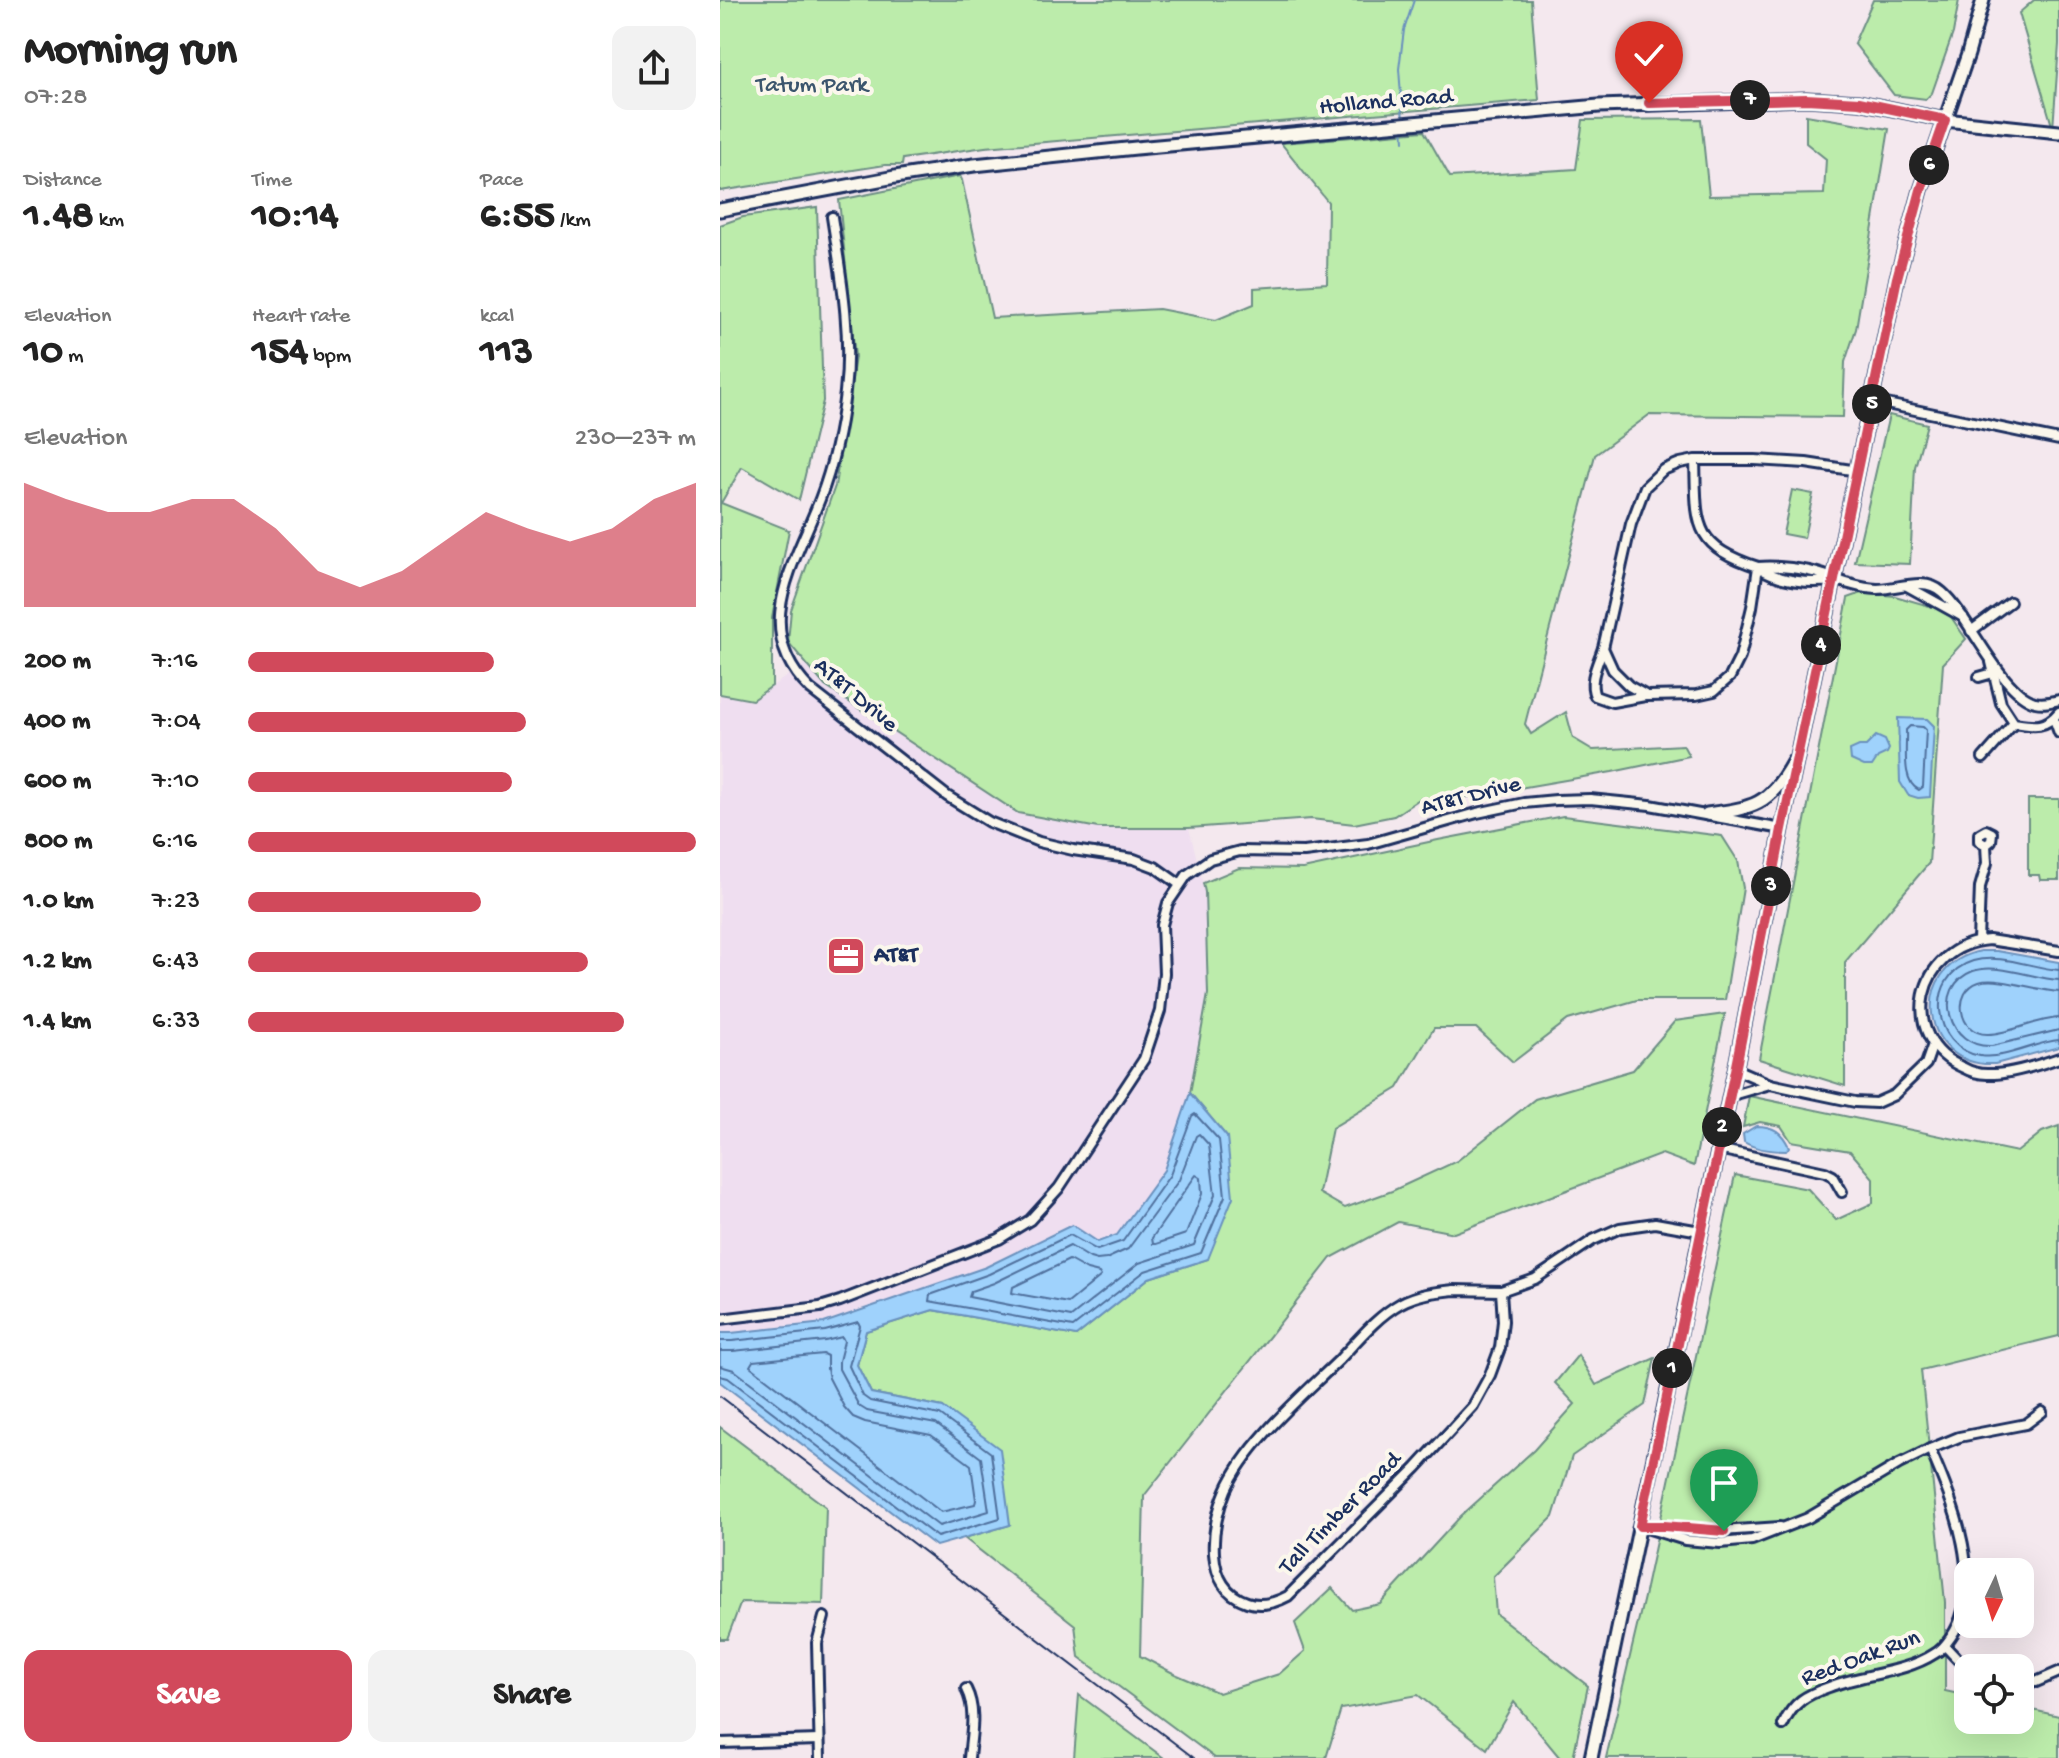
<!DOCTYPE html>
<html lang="en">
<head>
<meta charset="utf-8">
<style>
  :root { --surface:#fff; --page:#f2f2f2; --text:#222; --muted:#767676; --accent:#d1495b }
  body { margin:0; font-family:"Gochi Hand",sans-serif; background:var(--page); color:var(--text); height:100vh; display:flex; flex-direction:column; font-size:30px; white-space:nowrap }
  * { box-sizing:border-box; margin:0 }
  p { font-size:26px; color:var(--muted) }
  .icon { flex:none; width:44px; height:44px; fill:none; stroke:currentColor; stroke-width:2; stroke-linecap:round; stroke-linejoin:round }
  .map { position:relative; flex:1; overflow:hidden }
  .panel { display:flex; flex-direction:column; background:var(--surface); width:720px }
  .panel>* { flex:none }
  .needle { width:52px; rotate:184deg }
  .controls { position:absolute; left:1234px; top:1558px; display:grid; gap:16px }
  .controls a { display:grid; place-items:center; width:80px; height:80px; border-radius:16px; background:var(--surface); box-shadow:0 8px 32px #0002; font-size:40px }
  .pin { position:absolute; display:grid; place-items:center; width:68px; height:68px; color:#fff; margin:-82px -34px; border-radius:50% 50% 50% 0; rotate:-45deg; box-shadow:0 0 8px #0007 }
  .pin .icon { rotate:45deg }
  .km { position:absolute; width:40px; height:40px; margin:-20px; border-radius:50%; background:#222; color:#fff; font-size:22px; line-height:40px; text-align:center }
  .round { display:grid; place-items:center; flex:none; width:84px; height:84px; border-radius:16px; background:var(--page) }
  .head { display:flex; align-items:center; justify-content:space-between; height:136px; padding:0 24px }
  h1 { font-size:44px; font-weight:700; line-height:60px }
  .stats { display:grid; grid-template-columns:repeat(3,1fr); gap:12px; height:136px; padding:8px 24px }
  .stats div { display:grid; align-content:center }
  .stats b { font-size:40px; font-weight:700 }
  .stats small { font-size:22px; font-weight:400 }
  .stats p { font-size:22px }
  .chart { height:224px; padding:16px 24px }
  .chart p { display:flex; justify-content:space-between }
  .chart svg { width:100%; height:144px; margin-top:8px; fill:var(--accent); opacity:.7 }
  .action { display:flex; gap:16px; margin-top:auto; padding:16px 24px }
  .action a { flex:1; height:92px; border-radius:16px; background:var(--accent); color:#fff; font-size:32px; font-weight:700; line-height:92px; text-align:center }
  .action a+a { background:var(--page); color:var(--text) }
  ul { padding:0 24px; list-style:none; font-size:26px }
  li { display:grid; grid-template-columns:128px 96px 1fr; align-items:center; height:60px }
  li i { height:20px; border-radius:10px; background:var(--accent) }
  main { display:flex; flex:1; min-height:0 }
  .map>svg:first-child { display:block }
</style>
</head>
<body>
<main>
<section class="panel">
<div class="head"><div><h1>Morning run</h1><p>07:28</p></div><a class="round"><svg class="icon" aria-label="share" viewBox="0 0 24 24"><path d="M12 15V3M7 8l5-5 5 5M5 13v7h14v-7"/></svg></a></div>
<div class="stats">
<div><p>Distance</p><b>1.48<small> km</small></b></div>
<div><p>Time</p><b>10:14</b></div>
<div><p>Pace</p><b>6:55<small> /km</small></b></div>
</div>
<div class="stats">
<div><p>Elevation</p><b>10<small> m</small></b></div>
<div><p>Heart rate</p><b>154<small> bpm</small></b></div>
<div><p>kcal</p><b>113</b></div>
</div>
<div class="chart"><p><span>Elevation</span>230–237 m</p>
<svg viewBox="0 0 160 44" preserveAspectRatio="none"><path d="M0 44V6L10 11L20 15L30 15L40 11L50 11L60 20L70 33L80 38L90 33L100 24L110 15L120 20L130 24L140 20L150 11L160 6V44z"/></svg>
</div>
<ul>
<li><b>200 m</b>7:16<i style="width:55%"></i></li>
<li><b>400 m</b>7:04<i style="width:62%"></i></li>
<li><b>600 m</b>7:10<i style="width:59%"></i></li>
<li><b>800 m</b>6:16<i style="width:100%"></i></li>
<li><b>1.0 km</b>7:23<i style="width:52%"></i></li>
<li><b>1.2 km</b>6:43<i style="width:76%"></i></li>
<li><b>1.4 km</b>6:33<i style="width:84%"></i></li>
</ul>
<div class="action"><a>Save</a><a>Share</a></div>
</section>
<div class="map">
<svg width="1339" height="1758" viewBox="0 0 1339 1758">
  <rect width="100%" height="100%" fill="#f4e8ee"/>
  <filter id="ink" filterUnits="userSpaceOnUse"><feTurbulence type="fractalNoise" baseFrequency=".0125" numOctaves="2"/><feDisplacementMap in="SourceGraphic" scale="16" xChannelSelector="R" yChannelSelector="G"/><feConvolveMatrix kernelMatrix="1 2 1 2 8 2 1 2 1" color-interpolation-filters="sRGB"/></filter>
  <g filter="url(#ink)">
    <!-- built -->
    <polygon fill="#efdef0" points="86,663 105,686 298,813 378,828 469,828 485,892 488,994 470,1093 444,1170 397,1235 378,1242 352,1225 266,1267 104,1323 11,1333 0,1333 0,694 32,700"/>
    <!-- green -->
    <g fill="#bcecab" stroke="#6c8e84" stroke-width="2">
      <polygon points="0,0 811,0 819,100 265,147 183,159 182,165 165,165 0,191"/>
      <polygon points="1153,0 1239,0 1233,33 1212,93 1206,99 1174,95 1134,43"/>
      <polygon points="1314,0 1339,0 1339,44 1333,129 1299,13"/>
      <polygon points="1086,115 1169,129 1136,329 1125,362 1123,417 929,415 875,455 805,724 811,734 846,712 853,738 873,750 963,745 969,756 892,772 736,799 701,798 674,816 634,824 591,819 469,828 378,828 298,813 105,686 68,642 71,610 115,486 135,357 119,200 240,176 242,180 272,318 439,309 496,320 534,304 534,288 607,283 608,202 561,143 704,131 730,177 856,169 863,120 981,119 989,196 1104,194 1106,159 1086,143"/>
      <polygon points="97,207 103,401 79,500 22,467 1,503 69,530 52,618 52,686 32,700 0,694 0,225 23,217"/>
      <polygon points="1169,415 1207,424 1195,467 1190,564 1135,562"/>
      <polygon points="1072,490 1093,494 1084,538 1063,534"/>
      <polygon points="1142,593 1175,596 1227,611 1246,639 1223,664 1209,863 1125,962 1125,1086 1039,1059 1128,598"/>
      <polygon points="1308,799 1339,799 1339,880 1320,880 1319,875 1308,875"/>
      <polygon points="843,816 1002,836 1018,861 1023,888 1005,1000 917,1000 848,1020 793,1062 756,1028 714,1028 678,1088 612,1128 599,1193 625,1208 672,1191 737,1161 815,1099 913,1070 955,1021 1005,1014 974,1166 942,1154 734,1233 678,1222 611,1258 424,1496 420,1656 455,1674 499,1693 559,1674 585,1651 575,1623 612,1588 632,1610 660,1604 741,1516 814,1450 855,1404 835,1383 858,1355 876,1385 935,1358 925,1405 852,1456 833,1517 773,1577 776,1614 868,1686 853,1758 840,1758 794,1702 767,1749 698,1695 621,1709 606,1758 495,1758 359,1657 355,1625 244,1538 290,1525 223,1407 151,1393 137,1365 146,1331 213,1310 356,1336 429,1278 488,1259 507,1137 470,1093 488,994 485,892 483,883 519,868 583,869 718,840"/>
      <polygon points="1029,1096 1297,1152 1322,1132 1339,1126 1339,1336 1201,1370 1225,1602 1225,1691 1248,1696 1248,1720 1300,1720 1300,1707 1339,1716 1339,1758 886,1758 924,1597 1015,1175 1088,1189 1116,1220 1153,1203 1153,1178 1130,1151 1071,1141 1061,1126 1040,1122 1023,1127"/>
      <polygon points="0,1427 106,1507 103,1604 21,1602 7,1639 0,1639"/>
      <polygon points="359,1695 444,1758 354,1758"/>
    </g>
    <!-- water -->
    <g fill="#9fd2fc" stroke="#6a91bd" stroke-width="2">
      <polygon points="1178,718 1207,719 1214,726 1210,797 1198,798 1188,795 1180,782"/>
      <polygon points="1156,736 1165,740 1169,749 1167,753 1158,757 1152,766 1144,766 1131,760 1130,750 1139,746 1146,746"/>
      <path d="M 1261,951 L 1277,951 L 1339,962 L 1339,1047 L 1275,1064 C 1200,1068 1187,966 1261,951 Z"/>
      <polygon points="470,1093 507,1137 513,1197 488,1259 429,1278 356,1336 213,1310 146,1331 137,1365 151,1393 223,1407 280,1449 290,1525 216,1546 0,1382 0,1333 11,1333 104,1323 266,1267 352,1225 378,1242 397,1235 444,1170"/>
      <path d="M 1036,1126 C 1054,1126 1062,1132 1069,1147 L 1066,1151 C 1053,1151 1035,1149 1024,1142 L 1023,1134 Z"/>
    </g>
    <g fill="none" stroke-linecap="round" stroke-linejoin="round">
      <!-- shore -->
      <g stroke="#50709d" stroke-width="2">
        <path d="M 1190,726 L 1203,727 L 1206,730 L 1203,787 L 1199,790 C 1181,782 1187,748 1186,730 Z"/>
        <path d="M 1339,970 C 1312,968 1280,953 1253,961 C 1204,976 1212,1048 1260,1056 C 1284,1060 1315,1042 1339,1040"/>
        <path d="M 1339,980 C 1314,979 1277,962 1253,971 C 1211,987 1228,1049 1272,1046 L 1339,1030"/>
        <path d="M 1339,992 C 1318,991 1278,976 1259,982 C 1232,991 1238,1034 1267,1034 C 1287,1035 1316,1019 1339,1018"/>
        <polygon points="475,1114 499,1140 505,1196 481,1253 425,1271 353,1327 209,1301 210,1295 269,1274 350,1235 377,1250 403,1241 450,1175 472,1116"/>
        <polygon points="479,1134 489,1145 495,1195 474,1245 419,1263 351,1317 249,1297 251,1291 274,1283 350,1246 370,1258 377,1260 386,1259 408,1249 459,1180 476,1136"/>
        <polygon points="476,1175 481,1178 482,1194 466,1234 436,1244 433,1244 432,1238"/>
        <polygon points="349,1260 367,1270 379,1273 381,1276 348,1303 292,1293 293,1287"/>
        <polyline points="0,1341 12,1341 105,1331 138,1322 140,1326 129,1366 143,1396 150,1401 220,1415 271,1453 280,1518 217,1537 8,1378 0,1376"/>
        <polyline points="0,1351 13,1351 105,1341 122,1337 124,1341 119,1361 119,1369 139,1406 147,1411 216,1424 261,1458 269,1511 219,1526 14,1370 0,1366"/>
        <polygon points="103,1354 107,1356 107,1369 109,1378 124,1407 133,1417 145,1422 211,1435 251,1465 256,1500 255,1504 221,1512 30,1366 33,1361"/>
      </g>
      <!-- stream -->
      <g stroke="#6a91bd" stroke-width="2">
        <polyline points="683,121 679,69 684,30 694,0"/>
        <polyline points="683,127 684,141"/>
      </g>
      <!-- street casing -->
      <g stroke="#1b2f5e" stroke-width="14">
        <g id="street">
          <path d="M 112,217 C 121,275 132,333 125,392 C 121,428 113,465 100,499 C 75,564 29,629 90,689 L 227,796 L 269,822 L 319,842 L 353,850 L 414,859 L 435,867 L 459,884"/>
          <polyline points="1152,401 1339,440"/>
          <path d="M 975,460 C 977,524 971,545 1038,567 L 1032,607 L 1020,657 L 1010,677 L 994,691 L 976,695 L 927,696 L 909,686 L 893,670 L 883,648 L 911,524 L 925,487 L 943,470 L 960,463 L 975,460 L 1035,460 L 1086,463 L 1138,471"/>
          <path d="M 1115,580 C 1090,585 1059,581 1038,567 C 1056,565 1086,569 1104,575 C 1121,582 1139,588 1157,589 C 1178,589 1204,576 1222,592 C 1249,615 1281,693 1315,702 C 1324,704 1331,702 1339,700"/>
          <polyline points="1187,586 1243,617"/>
          <polyline points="1251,631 1290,602"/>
          <path d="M 883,648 C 878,663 868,681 875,696 L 892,702 L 925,696"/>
          <path d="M 1271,662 L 1281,703 L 1294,723 C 1313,726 1325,729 1339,712"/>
          <polyline points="1259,677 1273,673"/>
          <polyline points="1334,719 1339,733"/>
          <polyline points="1263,758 1294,723"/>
          <polyline points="1258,941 1260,887 1267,863 1266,845 1271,841 1272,833 1266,830 1259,834 1259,841 1266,845"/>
          <path d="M 1339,951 L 1269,940 C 1196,946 1176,1039 1244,1068 C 1251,1072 1259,1074 1267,1074 C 1289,1075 1319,1065 1339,1058"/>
          <polyline points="1050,1084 1135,1102 1156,1103 1174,1095 1206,1064 1213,1044"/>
          <polyline points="1009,1096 1050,1084 1015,1069"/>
          <polyline points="998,1149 1105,1172 1113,1176 1122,1192"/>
          <path d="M 734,1290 L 781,1291 L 783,1321 L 780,1348 L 770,1375 L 753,1406 L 696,1468 L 568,1596 C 555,1603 542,1607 527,1602 C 482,1587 491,1525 506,1490 C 526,1444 582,1396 618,1361 C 637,1341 656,1317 681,1303 C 698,1294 715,1292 734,1290 Z"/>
          <polyline points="781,1291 815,1279 873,1240 900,1228 935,1223 980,1231"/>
          <polyline points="0,1319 100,1307 120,1301 279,1239 310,1220 339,1188 424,1059 440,1011 444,973 442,925 448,903 467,875 490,859 520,851 584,852 648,844 757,813 804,803 836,800 870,799 930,805 1062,829"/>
          <polyline points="920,1526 965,1540 1000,1543 1032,1540 1088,1518 1179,1464 1210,1449 1239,1437 1306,1424 1322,1412"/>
          <polyline points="926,1526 1001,1531 1060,1527"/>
          <polyline points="1225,1646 1242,1664 1249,1668"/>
          <polyline points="1300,1683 1316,1682 1339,1672"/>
          <path d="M 246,1689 C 257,1711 251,1735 249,1758"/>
          <path d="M 1063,1725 C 1073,1702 1086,1695 1109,1687 C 1142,1674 1185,1673 1214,1654 C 1222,1650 1226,1644 1231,1637 C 1267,1585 1233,1501 1210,1449"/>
          <polyline points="0,1743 99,1740"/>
          <polyline points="100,1758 97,1643 104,1617"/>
        </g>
      </g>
      <!-- secondary casing -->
      <g stroke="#1b2f5e" stroke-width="17">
        <g id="secondary">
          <polyline points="0,210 175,177 254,165 416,148 879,106 1086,99 1139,102 1225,120 1339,132"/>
          <path d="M 987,814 C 1033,808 1049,806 1073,762"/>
          <polyline points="871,1758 1017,1061 1062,829 1177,278 1201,190 1248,54 1263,0"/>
        </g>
      </g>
      <!-- street -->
      <use href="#street" stroke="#fbf7ec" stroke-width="8"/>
      <!-- secondary -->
      <use href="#secondary" stroke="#fbf7ec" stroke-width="11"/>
      <!-- rail -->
      <polyline stroke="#1b2f5e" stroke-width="2" points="0,1396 474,1758"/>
    </g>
  </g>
  <g fill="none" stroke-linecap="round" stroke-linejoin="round" filter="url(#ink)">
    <!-- route casing -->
    <g stroke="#fff" stroke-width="16">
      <polyline id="route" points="929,103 1086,99 1139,102 1225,120 1201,190 1177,278 1062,829 1017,1061 920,1526 944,1526 1004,1531"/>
    </g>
    <!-- route -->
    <use href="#route" stroke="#d1495b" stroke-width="10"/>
  </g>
  <!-- icons -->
  <defs>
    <g id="office-square" transform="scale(2)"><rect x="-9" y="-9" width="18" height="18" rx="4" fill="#d1495b" stroke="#fbf7ec"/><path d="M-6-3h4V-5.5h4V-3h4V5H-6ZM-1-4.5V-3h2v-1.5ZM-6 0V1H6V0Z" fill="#fff"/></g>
  </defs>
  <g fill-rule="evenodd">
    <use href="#office-square" x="126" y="956"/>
  </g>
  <g text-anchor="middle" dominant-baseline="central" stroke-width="8" stroke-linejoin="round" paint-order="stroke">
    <!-- park labels -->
    <g font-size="24" fill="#3b556d" stroke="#fbf7ec">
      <text x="92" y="86">Tatum Park</text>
    </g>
    <!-- street labels -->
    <g font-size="24" fill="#1b2f5e" stroke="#fbf7ec">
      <text transform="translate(666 103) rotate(-5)">Holland Road</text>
      <text transform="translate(135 696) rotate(40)">AT&amp;T Drive</text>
      <text transform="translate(751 797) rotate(-14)">AT&amp;T Drive</text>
      <text transform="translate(621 1514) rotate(-45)">Tall Timber Road</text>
      <text transform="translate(1141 1659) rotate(-20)">Red Oak Run</text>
    </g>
    <!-- poi labels -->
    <g font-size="24" font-weight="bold" fill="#1b2f5e" stroke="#fbf7ec" text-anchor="start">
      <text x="154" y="956">AT&amp;T</text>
    </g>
  </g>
</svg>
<div class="controls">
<a><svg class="needle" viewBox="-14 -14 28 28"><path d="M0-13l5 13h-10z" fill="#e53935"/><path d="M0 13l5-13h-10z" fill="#767676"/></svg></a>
<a><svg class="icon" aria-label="locate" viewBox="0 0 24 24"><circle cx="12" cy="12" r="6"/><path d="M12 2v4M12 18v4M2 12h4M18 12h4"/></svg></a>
</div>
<div class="pin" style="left:1004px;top:1531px;background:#1e9e55"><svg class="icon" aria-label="arrive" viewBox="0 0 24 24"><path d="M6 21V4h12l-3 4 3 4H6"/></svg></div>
<div class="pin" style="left:929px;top:103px;background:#d93025"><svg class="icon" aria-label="check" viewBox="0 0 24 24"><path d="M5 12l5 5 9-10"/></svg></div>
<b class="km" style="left:952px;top:1368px">1</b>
<b class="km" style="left:1002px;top:1127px">2</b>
<b class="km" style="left:1051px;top:886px">3</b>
<b class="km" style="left:1101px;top:645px">4</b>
<b class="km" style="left:1152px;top:404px">5</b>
<b class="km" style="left:1209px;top:165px">6</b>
<b class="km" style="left:1030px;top:100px">7</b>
</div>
</main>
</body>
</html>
